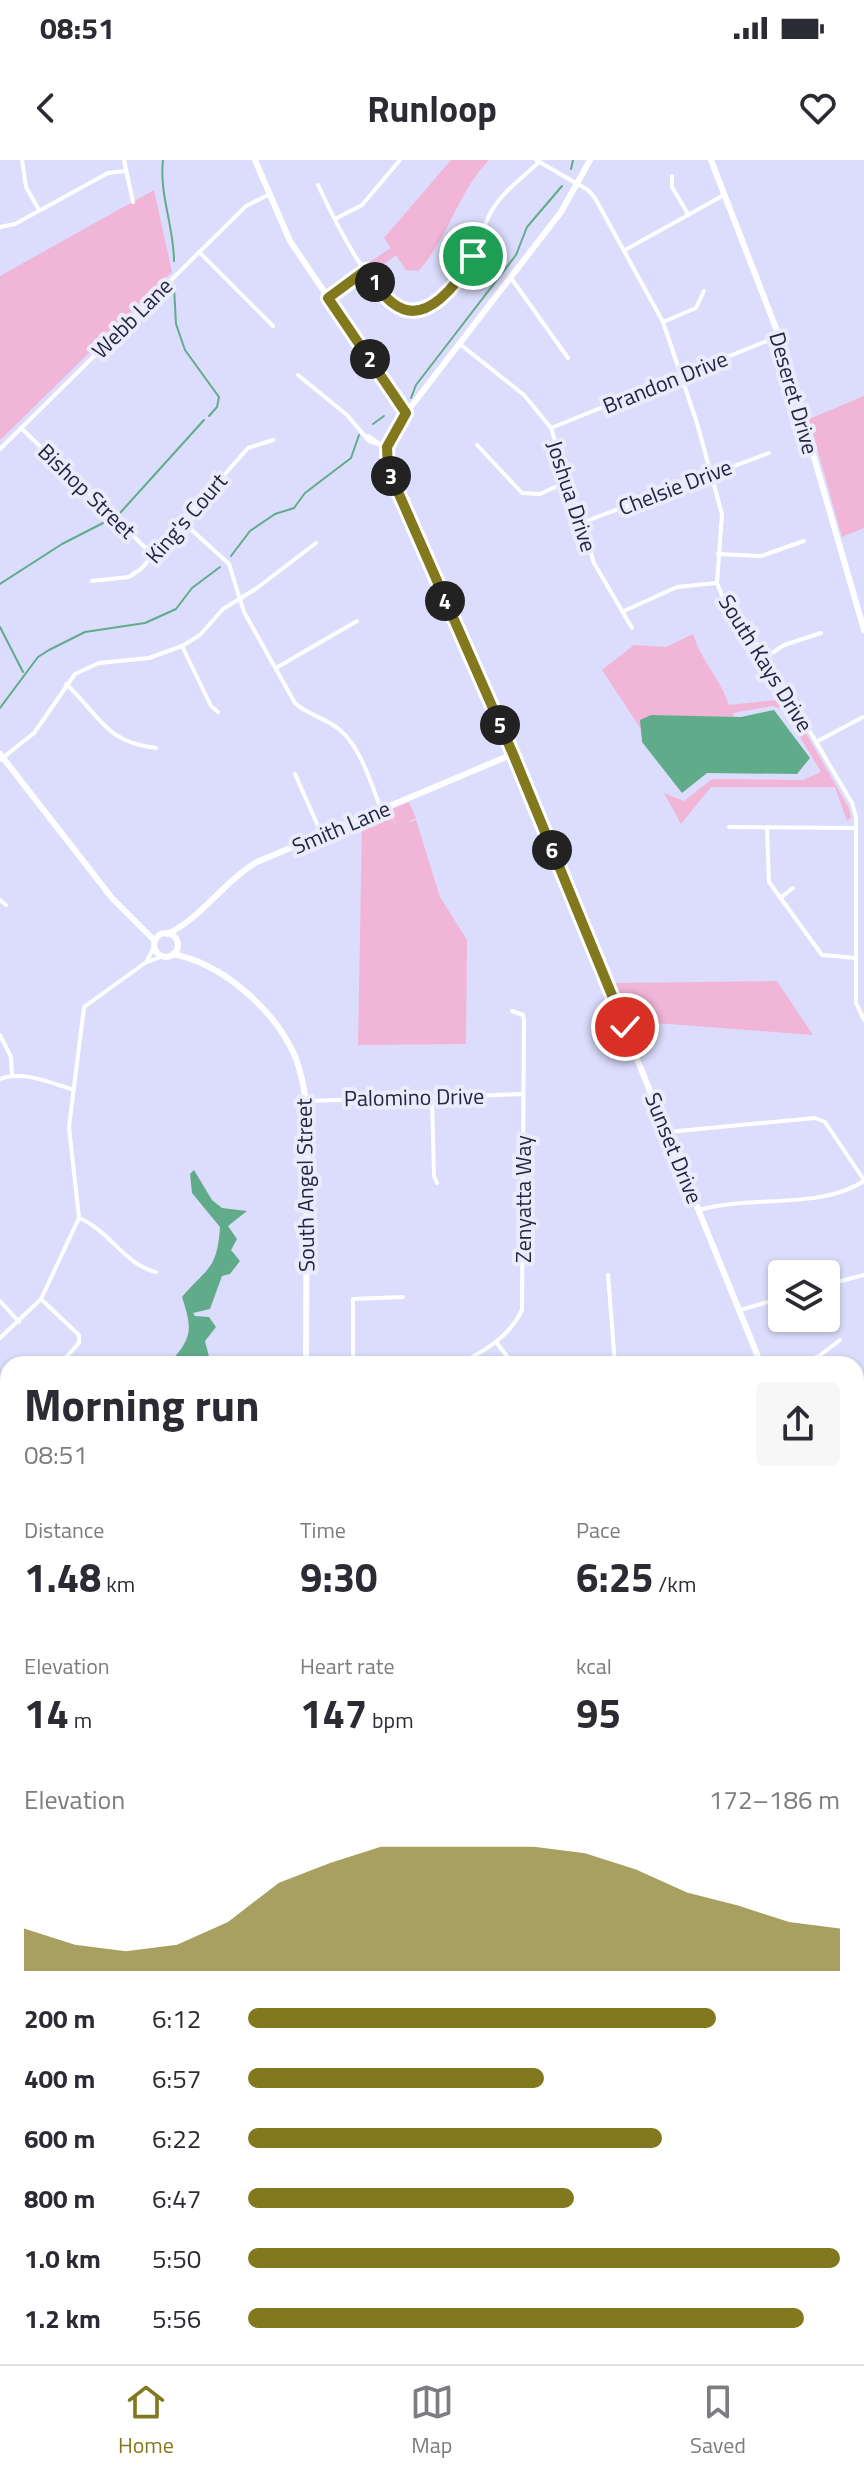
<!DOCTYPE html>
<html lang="en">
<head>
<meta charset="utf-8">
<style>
  :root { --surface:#fff; --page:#f7f7f7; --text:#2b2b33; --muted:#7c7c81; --line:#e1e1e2; --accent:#82791e }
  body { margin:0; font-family:"Titillium Web",sans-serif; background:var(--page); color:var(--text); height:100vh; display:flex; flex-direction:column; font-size:30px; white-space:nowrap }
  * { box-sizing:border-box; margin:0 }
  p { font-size:26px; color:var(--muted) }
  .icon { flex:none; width:44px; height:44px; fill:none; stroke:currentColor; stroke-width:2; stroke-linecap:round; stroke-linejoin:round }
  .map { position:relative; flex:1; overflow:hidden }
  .side { position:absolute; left:0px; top:1196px; width:864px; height:1008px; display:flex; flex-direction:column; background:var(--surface); border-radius:24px 24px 0 0; box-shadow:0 2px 6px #0004 }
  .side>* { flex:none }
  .controls { position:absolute; left:768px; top:1100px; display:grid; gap:16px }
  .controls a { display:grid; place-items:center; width:72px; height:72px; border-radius:8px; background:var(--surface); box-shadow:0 2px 6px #0004; font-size:40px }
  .pin { position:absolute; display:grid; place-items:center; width:68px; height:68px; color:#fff; margin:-34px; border:4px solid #fff; border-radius:50%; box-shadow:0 2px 8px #0007 }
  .km { position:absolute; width:40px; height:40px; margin:-20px; border-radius:50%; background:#222; color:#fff; font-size:22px; line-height:40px; text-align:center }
  .round { display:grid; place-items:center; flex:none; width:84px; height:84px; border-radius:8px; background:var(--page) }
  .headline { display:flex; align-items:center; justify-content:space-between; height:136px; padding:0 24px }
  h1 { font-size:44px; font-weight:700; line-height:60px }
  .stats { display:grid; grid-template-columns:repeat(3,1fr); gap:12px; height:136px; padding:8px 24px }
  .stats div { display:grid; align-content:center }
  .stats b { font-size:40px; font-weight:700 }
  .stats small { font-size:22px; font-weight:400 }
  .stats p { font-size:22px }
  .chart { height:224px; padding:16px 24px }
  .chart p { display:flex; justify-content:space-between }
  .chart svg { width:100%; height:144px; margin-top:8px; fill:var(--accent); opacity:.7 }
  ul { padding:0 24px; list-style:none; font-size:26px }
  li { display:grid; grid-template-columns:128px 96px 1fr; align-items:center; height:60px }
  li i { height:20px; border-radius:10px; background:var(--accent) }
  .status { display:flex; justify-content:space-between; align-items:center; height:56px; padding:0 40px; background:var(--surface); direction:ltr }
  .status svg { height:22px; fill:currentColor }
  header { display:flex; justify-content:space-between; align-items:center; height:104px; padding:0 24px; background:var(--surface); font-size:36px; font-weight:700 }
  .menu { display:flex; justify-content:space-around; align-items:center; height:112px; border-top:2px solid var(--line); background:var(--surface); font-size:22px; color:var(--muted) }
  .menu a { display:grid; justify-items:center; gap:4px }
  .menu .selected { color:var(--accent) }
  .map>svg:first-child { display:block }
</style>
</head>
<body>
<div class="status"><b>08:51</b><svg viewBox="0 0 49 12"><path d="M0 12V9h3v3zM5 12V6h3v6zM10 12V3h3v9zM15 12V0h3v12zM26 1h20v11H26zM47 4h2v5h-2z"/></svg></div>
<header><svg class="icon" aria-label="back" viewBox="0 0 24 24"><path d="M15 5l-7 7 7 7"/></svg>Runloop<svg class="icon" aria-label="heart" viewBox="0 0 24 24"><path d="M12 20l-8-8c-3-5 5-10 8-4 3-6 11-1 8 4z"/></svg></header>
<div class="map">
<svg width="864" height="2204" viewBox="0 0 864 2204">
  <rect width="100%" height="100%" fill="#dcddfc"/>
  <!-- green -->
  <g fill="#f0b5d7">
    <path d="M 451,0 L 489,0 C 457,33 449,78 418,111 L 406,110 L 396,95 L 374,112 L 368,103 L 391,88 L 384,78 Z"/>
    <polygon points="154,30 172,112 0,280 0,116"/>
    <polygon points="864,236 864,368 842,377 809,259"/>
    <path d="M 693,474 C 702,502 720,518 729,545 L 786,539 L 849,648 L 851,658 L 847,661 L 835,627 L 711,627 L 681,664 L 664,633 L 684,641 L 712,619 L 803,620 L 821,612 L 783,549 L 772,546 L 733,553 L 734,557 L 651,555 L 643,572 L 602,510 L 634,485 L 666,487 Z"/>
    <polygon points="409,642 416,658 404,664 416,660 440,737 467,780 466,884 358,885 362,663 388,651 397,667 390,650"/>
    <polygon points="777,821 813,875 629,861 615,823"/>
    <polygon points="0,1793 8,1796 8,2196 156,2196 155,2204 0,2204"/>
  </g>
  <!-- water -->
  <g fill="#60ac8a">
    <polygon points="774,550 810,598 797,614 707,613 682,633 642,582 640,560 651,555 741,557"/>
    <path d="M 194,1010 L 212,1040 L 222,1048 L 247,1051 L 228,1066 L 237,1079 L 231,1090 L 240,1101 L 230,1114 L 222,1116 L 210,1149 L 193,1153 L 195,1156 L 209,1157 L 216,1167 L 205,1181 L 211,1204 L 169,1204 C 192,1177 193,1171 182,1137 C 207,1107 217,1111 220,1067 L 192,1033 L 190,1014 Z"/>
  </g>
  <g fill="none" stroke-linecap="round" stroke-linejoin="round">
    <!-- stream -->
    <g stroke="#60ac8a" stroke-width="2">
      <path d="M 163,0 C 159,34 174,67 174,101"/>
      <polyline points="571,9 573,0"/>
      <polyline points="174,127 176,164 185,190 219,237 217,247 209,256"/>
      <polyline points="411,238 416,225 516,95 527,67 562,26"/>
      <polyline points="373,264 384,256"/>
      <polyline points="120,353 204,260"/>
      <polyline points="231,396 250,371 275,354 294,348 305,333 351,298 359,275"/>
      <polyline points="0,424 62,384 105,362"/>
      <polyline points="0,467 23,512"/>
      <polyline points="0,548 38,497 49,490 85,472 145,463 176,449 192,428 220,407"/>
      <polyline points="0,1466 8,1462"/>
    </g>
    <!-- minor -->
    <g stroke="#fff" stroke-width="4">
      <polyline points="22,0 26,27 39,50"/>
      <polyline points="124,0 133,42"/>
      <polyline points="536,0 588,30 595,38 663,162 697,263 722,354 717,423 723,438 766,497 852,643 856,657 856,843 864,860"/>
      <polyline points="672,16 672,27 688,54"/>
      <path d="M 318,25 C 331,53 377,150 410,152 C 435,153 457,122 469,103 C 479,87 482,68 491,52 C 502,32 522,18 538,3"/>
      <polyline points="335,59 362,45 400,0"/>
      <polyline points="0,67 15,64 108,13 125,11"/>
      <polyline points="625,90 724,35"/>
      <polyline points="199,92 273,166"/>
      <polyline points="511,118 568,198"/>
      <polyline points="329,137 366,110"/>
      <polyline points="663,162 696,148 704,131"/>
      <polyline points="461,185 524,235 551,268 594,403 632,468"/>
      <polyline points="298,215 347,255 369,281 381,285 368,276"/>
      <polyline points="21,268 153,395"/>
      <polyline points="551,268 779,176"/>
      <polyline points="477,285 522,333 540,334 568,321"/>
      <polyline points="0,289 246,46 270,34"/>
      <path d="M 183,362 L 229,404 L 244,452 L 295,543 C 308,555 325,558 339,569 C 361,587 371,624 381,649"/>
      <polyline points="581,363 769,293"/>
      <polyline points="718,394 761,396 804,381"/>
      <polyline points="92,421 129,417 141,409 248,288 273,280"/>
      <polyline points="624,451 677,427 716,423"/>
      <polyline points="182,486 211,546 218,552"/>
      <polyline points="766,497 784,485 821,473"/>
      <polyline points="276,508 357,461"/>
      <path d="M 66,524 C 100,555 104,582 156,588"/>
      <polyline points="816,582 863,557"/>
      <polyline points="0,600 34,573 75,514 99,503 149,498 182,486 200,475 223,449 257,428 316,383"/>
      <polyline points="295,614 322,675"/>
      <polyline points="729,667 856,668"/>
      <polyline points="767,667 769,722 822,795 856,798"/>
      <polyline points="780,738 793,728"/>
      <polyline points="0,740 6,745"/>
      <polyline points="147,801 154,787"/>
      <polyline points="0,875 11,897 12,915"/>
      <path d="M 0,919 C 23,910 51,923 74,930"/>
      <polyline points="432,938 434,1016 437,1023"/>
      <polyline points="306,941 523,934"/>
      <polyline points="668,972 815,958 825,962 864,1020"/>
      <path d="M 699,1050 C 750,1035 820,1050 864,1021"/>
      <path d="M 79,1058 C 109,1070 125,1105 156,1112"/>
      <polyline points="608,1115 615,1204"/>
      <polyline points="826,1125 864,1115"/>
      <polyline points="41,1139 79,1175 79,1183 60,1204"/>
      <polyline points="0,1141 19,1162"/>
      <polyline points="740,1150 782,1138"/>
      <polyline points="0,1178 41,1139 79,1058 69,967 84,847 145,803 163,796"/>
      <polyline points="496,1182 513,1204"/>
      <polyline points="353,1204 353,1139 403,1137"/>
      <path d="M 458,1204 C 484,1192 510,1176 522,1150 L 524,861 L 523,855 L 512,851"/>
      <polyline points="797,1204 819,1196 840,1180"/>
      <polyline points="0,1263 8,1256"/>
      <polyline points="856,1344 864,1340"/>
      <polyline points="856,1793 858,1809"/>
      <polyline points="861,1811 864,1854"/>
    </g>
    <!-- tertiary -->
    <g stroke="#fff" stroke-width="6">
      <polyline points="711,0 779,176 864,470"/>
      <polyline points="406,253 561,52 590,0"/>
      <polyline points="0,594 112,738 155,781"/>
      <circle cx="166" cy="785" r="12"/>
      <path d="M 167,774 C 202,758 224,721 257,702 L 513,594"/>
      <path d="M 173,794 C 223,804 274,849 295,896 C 302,914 305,932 307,951 L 306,1204"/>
    </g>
    <!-- secondary -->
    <g stroke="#fff" stroke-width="6">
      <polyline points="255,0 290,81 406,253 387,287 388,309 513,594 761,1204"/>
      <polyline points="856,1446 864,1466"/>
    </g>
    <!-- motorway -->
    <g stroke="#fff" stroke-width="9">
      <polyline points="0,1548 8,1559"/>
      <polyline points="0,1576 8,1587"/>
      <polyline points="618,2196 624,2204"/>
      <polyline points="639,2196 645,2204"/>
    </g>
  </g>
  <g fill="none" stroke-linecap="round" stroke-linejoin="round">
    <!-- route casing -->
    <g stroke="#fff" stroke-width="16">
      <path id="route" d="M 473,96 C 459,122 426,168 394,144 C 383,137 374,121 366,110 L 328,138 L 406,253 L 387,287 L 388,309 L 513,594 L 625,867"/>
    </g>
    <!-- route -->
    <use href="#route" stroke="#82791e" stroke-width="10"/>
  </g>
  <g text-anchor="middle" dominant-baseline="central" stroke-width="8" stroke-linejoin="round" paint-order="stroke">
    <!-- street labels -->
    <g font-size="22" fill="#252441" stroke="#ebecfb">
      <text transform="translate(132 158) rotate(-45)">Webb Lane</text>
      <text transform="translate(665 222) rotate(-22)">Brandon Drive</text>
      <text transform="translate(794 233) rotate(74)">Deseret Drive</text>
      <text transform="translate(675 327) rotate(-21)">Chelsie Drive</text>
      <text transform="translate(87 331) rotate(44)">Bishop Street</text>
      <text transform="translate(572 336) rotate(72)">Joshua Drive</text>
      <text transform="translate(186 358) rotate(-49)">King's Court</text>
      <text transform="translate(766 503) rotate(58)">South Kays Drive</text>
      <text transform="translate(341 667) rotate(-23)">Smith Lane</text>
      <text transform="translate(414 937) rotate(-1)">Palomino Drive</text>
      <text transform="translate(674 988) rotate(68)">Sunset Drive</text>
      <text transform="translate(305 1025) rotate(-91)">South Angel Street</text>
      <text transform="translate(523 1039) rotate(-90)">Zenyatta Way</text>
    </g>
  </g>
</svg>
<div class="controls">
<a><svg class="icon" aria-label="layers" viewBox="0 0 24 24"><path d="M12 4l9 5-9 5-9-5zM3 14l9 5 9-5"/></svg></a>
</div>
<div class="pin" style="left:473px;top:96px;background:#1e9e55"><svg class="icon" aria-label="arrive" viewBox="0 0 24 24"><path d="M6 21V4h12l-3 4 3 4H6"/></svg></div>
<div class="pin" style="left:625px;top:867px;background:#d93025"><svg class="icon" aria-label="check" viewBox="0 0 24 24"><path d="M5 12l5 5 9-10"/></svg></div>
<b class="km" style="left:375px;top:122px">1</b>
<b class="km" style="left:370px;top:199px">2</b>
<b class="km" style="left:391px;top:316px">3</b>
<b class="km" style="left:445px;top:441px">4</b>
<b class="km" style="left:500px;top:565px">5</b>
<b class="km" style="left:552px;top:690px">6</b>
<section class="side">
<div class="headline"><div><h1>Morning run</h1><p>08:51</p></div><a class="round"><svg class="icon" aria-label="share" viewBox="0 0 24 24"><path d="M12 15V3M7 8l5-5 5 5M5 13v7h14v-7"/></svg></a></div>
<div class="stats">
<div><p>Distance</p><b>1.48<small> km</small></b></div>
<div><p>Time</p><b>9:30</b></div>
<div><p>Pace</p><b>6:25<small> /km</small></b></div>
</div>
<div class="stats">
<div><p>Elevation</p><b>14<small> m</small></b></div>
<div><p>Heart rate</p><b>147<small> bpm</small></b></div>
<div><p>kcal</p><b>95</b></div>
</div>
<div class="chart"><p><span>Elevation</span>172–186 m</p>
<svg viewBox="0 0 160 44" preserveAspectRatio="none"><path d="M0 44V31L10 36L20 38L30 36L40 29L50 17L60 11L70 6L80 6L90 6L100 6L110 8L120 13L130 20L140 24L150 29L160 31V44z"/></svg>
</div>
<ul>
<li><b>200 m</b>6:12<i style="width:79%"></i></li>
<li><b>400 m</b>6:57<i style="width:50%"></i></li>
<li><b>600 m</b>6:22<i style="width:70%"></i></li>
<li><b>800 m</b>6:47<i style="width:55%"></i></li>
<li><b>1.0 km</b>5:50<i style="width:100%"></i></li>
<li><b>1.2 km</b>5:56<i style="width:94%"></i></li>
</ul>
</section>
</div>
<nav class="menu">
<a class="selected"><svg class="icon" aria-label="home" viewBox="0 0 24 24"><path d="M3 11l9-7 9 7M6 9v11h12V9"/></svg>Home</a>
<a><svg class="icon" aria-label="map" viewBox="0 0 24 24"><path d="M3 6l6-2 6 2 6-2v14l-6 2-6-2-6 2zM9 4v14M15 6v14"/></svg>Map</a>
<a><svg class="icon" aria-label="saved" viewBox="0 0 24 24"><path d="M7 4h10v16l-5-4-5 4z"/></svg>Saved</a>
</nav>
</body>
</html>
